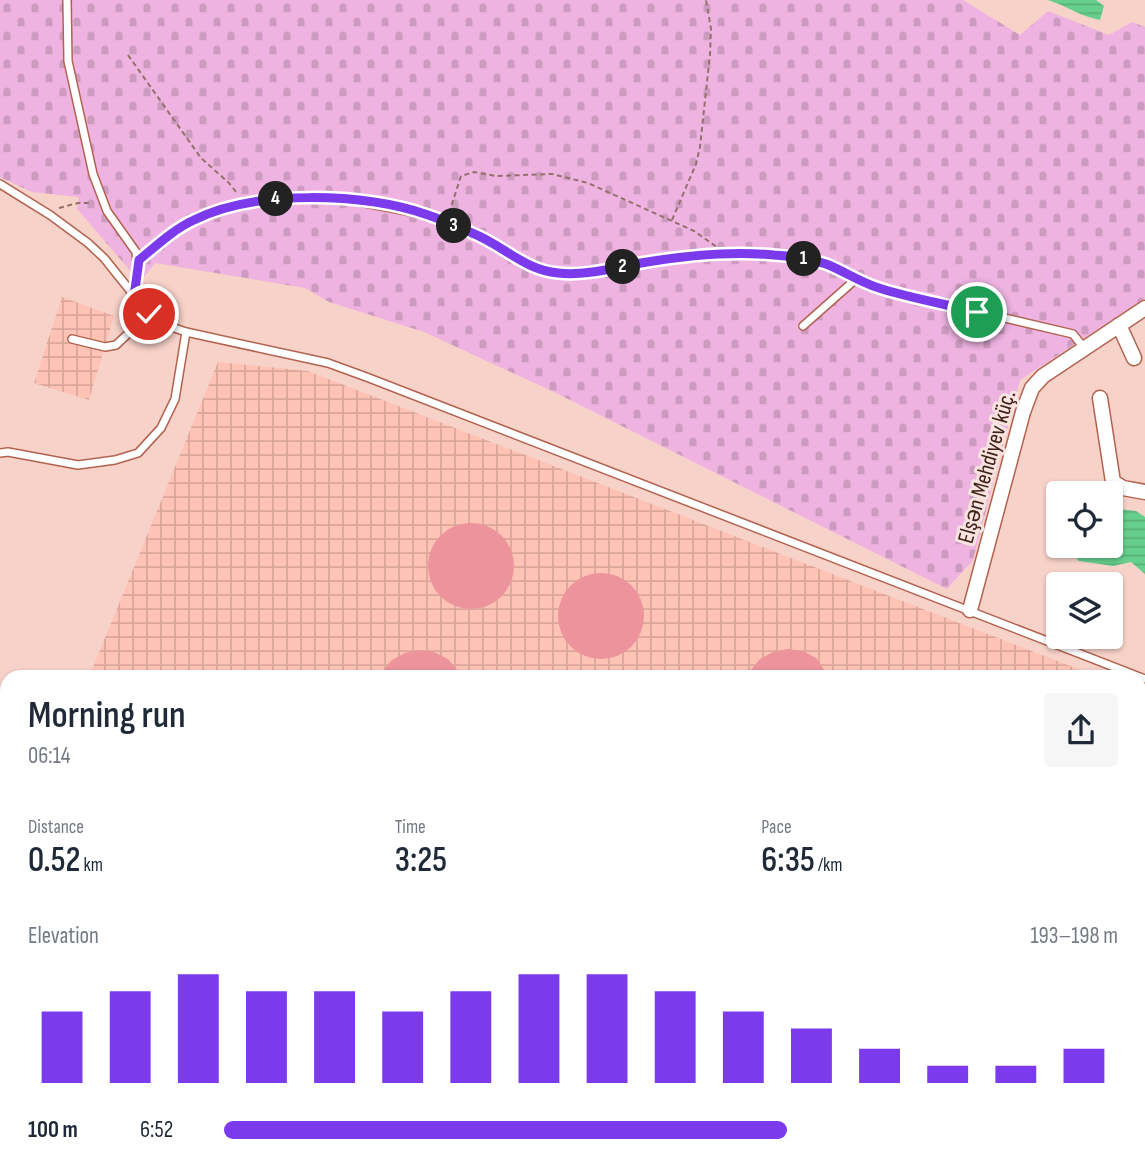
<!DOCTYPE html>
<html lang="en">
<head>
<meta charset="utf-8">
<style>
  :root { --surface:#fff; --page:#f6f6f7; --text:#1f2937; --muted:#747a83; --accent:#7c3aed }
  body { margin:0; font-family:"Sofia Sans Condensed",sans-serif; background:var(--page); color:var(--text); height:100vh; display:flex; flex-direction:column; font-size:26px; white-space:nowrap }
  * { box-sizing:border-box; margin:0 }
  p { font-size:23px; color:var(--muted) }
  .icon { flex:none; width:38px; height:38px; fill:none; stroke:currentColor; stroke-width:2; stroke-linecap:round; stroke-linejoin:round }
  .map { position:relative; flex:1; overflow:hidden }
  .sheet { position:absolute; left:0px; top:670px; width:1146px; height:502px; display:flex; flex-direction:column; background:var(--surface); border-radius:21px 21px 0 0; box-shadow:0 2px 5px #0004 }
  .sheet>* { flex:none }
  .controls { position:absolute; left:1046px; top:481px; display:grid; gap:14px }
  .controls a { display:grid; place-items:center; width:77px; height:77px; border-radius:7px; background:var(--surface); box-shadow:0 2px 5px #0004; font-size:35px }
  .pin { position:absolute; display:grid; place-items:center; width:60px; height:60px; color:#fff; margin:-30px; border:4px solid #fff; border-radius:50%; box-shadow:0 2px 7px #0007 }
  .km { position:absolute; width:35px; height:35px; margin:-18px; border-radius:50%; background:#222; color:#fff; font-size:19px; line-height:35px; text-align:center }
  .round { display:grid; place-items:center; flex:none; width:74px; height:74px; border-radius:7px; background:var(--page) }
  .overview { display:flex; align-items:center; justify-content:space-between; height:119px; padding:0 28px }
  h1 { font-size:38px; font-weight:600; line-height:52px }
  .metrics { display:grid; grid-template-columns:repeat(3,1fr); gap:10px; height:119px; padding:7px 28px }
  .metrics div { display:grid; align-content:center }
  .metrics b { font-size:35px; font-weight:600 }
  .metrics small { font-size:19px; font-weight:400 }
  .metrics p { font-size:19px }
  .chart { height:196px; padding:14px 28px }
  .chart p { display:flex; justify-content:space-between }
  .chart svg { width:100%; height:126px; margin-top:7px; stroke:var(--accent); stroke-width:6 }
  ul { padding:0 28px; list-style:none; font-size:23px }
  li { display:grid; grid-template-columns:112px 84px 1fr; align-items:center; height:52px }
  li i { height:18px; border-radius:9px; background:var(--accent) }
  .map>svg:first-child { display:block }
</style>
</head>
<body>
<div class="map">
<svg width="1145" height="1172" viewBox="0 0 1145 1172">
  <defs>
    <pattern id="industrial-grid" width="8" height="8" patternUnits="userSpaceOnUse" patternTransform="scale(1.75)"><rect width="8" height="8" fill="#fec3b5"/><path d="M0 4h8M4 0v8" fill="none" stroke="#dba79b"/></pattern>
    <pattern id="cemetery-stones" width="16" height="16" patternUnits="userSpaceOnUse" patternTransform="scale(1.75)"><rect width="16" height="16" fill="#eeb3e1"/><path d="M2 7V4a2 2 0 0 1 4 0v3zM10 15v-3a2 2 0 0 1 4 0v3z" fill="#cd9ac0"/></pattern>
    <pattern id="water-rules" width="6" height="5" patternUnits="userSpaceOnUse" patternTransform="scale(1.75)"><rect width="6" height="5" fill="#66cf8d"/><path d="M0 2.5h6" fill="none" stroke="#5ab179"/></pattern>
  </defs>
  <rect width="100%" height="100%" fill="#f7d2c9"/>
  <!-- industrial -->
  <g fill="url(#industrial-grid)">
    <polygon points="62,297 114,316 89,400 34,383"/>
    <polygon points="218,362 308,371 1099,677 89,677"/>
    <polygon points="1139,693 1145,695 1145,804 1139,818"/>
    <polygon points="7,877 7,1081 0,1078 0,894"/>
    <polygon points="206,1166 992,1166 989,1172 222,1172"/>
  </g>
  <!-- cemetery -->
  <polygon fill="url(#cemetery-stones)" points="0,0 963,0 1020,35 1048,11 1109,35 1132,22 1145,27 1145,298 1020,380 973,560 947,589 554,392 424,332 329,302 305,288 155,263 140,282 77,209 79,197 32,192 0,177"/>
  <!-- water -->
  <g fill="url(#water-rules)">
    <path d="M 1048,0 L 1096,0 L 1104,6 L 1100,20 C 1079,16 1067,6 1048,0 Z"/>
    <polygon points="1111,508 1136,511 1145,517 1145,574 1131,562 1113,566 1079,561 1064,546 1111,546"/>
    <polygon points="359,1166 424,1166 422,1172 365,1172 358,1169"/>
    <polygon points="484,1166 547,1166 544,1172 482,1172"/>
  </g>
  <!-- building -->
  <g fill="#ed939b">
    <circle cx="471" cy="566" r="43"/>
    <circle cx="601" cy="616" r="43"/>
    <polygon points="788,649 803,651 816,658 829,677 745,677 760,659 773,652"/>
    <polygon points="420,650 434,652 448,659 463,677 378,677 392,660 405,653"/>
  </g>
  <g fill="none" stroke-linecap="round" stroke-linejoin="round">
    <!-- service casing -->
    <g stroke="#b3624f" stroke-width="10">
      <g id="service">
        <polyline points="67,0 68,61 93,174 107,211 136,252 138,272 134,297"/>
        <polyline points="0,184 50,215 88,243 104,258 149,314 163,324 186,332 328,363 369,378 1145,679"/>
        <polyline points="139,260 192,220 244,202 316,197 350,200 427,215 480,236 522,263 537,270 574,274 671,259 743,254 773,255 827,264 881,289 1073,334 1084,348"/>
        <polyline points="803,326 856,279"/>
        <polyline points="72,339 105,347 116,345 149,314"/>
        <polyline points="0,453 8,452 78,465 115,460 138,453 161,428 175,399 186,332"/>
        <polyline points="1139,847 1145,832"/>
        <polyline points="1139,854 1145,857"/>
        <polyline points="0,1160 7,1162"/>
        <polyline points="30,1166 52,1167"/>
      </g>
    </g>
    <!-- minor casing -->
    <g stroke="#b3624f" stroke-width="17">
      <g id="minor">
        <polyline points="1119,325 1134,358"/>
        <polyline points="1100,398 1113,482 1123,488 1145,492"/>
        <polyline points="970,610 1023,412 1032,388 1043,376 1145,308"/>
      </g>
    </g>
    <!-- secondary casing -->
    <g stroke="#b3624f" stroke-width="22">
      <polyline id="secondary" points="50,1172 77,1169 125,1172"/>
    </g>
    <!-- path -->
    <g stroke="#937168" stroke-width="2" stroke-dasharray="5 3.5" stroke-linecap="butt">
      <polyline points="128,55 201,158 229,183 237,193"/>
      <polyline points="59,208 78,203 92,203"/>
      <polyline points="449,213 461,176 474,172 496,176 552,174 588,183 694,231 717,247"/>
      <polyline points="672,220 696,164 700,147 710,54 711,29 706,0"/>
    </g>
    <!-- service -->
    <use href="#service" stroke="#fff" stroke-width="7"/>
    <!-- minor -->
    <use href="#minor" stroke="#fff" stroke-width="14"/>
    <!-- secondary -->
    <use href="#secondary" stroke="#fff" stroke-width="19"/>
  </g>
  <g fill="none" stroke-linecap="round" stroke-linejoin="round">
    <!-- route casing -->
    <g stroke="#fff" stroke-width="14">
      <path id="route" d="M 149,314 L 134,297 L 139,260 C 156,246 174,229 194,220 C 256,189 364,193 428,215 C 443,220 458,227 472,233 C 503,245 524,270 558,273 C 586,276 613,268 641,263 C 682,256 733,251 774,255 C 790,256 810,259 826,264 C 844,271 860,282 879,288 C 910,298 945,304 977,312"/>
    </g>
    <!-- route -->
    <use href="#route" stroke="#7c3aed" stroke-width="9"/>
  </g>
  <g text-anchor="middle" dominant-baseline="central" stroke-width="6" stroke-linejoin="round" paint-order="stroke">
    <!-- street labels -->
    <g font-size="23" fill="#401f17" stroke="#f7e4df">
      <text transform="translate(987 467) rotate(-74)">Elşən Mehdiyev küç.</text>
    </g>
  </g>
</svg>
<div class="controls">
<a><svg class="icon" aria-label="locate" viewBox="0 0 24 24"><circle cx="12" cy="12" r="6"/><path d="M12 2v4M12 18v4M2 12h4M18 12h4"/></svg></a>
<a><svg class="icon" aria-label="layers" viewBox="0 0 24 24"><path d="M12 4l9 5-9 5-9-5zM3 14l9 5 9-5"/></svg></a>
</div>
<div class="pin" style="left:977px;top:312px;background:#1e9e55"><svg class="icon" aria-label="arrive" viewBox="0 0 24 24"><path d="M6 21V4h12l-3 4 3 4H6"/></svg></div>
<div class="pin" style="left:149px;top:314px;background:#d93025"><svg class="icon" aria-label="check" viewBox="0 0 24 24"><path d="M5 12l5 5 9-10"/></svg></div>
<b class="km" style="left:804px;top:259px">1</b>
<b class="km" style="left:623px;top:267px">2</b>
<b class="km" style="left:454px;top:226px">3</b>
<b class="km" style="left:276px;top:199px">4</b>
<section class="sheet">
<div class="overview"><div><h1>Morning run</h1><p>06:14</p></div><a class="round"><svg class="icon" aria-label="share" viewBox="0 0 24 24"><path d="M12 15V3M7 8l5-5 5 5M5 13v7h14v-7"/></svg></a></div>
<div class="metrics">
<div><p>Distance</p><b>0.52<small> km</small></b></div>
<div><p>Time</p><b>3:25</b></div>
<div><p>Pace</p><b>6:35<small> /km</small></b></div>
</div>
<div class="chart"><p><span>Elevation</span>193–198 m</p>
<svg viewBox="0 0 160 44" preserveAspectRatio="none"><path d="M5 44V19M15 44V12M25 44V6M35 44V12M45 44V12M55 44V19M65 44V12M75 44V6M85 44V6M95 44V12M105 44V19M115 44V25M125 44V32M135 44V38M145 44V38M155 44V32"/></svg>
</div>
<ul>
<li><b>100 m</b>6:52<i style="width:63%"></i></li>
</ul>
</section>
</div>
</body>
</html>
